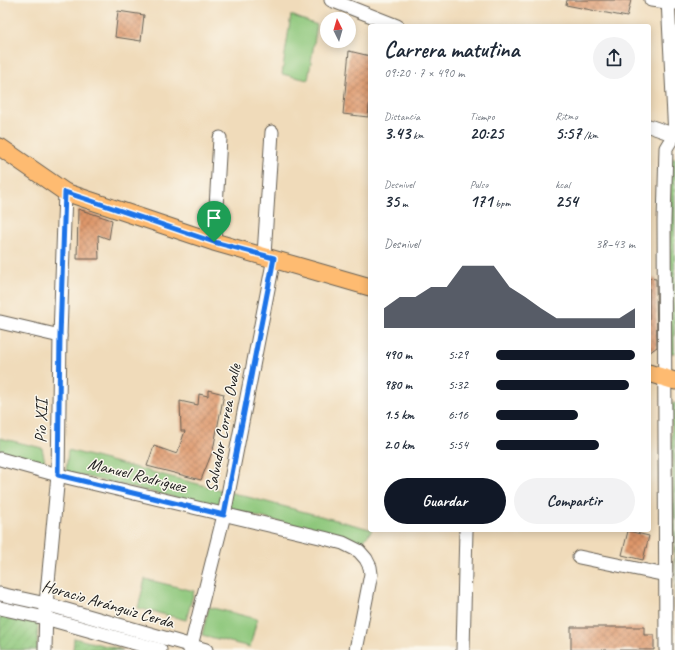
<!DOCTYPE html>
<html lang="es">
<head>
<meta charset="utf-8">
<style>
  :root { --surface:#fff; --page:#f2f2f3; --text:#1f2937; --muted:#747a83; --accent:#111827 }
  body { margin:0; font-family:Caveat,sans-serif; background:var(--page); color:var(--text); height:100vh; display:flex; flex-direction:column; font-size:15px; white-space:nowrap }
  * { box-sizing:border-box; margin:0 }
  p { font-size:13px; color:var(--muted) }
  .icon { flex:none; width:22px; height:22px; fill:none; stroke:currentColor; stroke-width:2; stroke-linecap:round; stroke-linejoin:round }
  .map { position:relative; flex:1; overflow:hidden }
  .side { position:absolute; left:368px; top:24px; width:283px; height:508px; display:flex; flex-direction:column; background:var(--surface); border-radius:4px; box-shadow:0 2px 10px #0003 }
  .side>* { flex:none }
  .needle { width:26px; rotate:355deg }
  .tools { position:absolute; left:320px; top:12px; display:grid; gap:8px }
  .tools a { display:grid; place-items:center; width:36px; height:36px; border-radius:50%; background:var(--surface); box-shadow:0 2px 10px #0003; font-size:20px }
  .pin { position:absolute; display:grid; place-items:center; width:34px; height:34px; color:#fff; margin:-41px -17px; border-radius:50% 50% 50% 0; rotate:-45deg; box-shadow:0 0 4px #0007 }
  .pin .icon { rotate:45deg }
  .round { display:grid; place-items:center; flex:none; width:42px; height:42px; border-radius:21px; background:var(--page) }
  .head { display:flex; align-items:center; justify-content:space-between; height:68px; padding:0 16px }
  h1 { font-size:22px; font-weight:800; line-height:30px }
  .stats { display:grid; grid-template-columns:repeat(3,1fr); gap:6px; height:68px; padding:4px 16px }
  .stats div { display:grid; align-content:center }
  .stats b { font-size:17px; font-weight:800 }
  .stats small { font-size:11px; font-weight:400 }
  .stats p { font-size:11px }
  .chart { height:112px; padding:8px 16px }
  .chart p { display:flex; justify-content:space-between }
  .chart svg { width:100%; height:72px; margin-top:4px; fill:var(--accent); opacity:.7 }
  .primary-button { display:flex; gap:8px; margin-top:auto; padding:8px 16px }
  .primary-button a { flex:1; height:46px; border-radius:24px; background:var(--accent); color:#fff; font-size:16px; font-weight:800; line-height:46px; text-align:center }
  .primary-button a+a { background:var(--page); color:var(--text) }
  ul { padding:0 16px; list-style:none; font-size:13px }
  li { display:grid; grid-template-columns:64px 48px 1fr; align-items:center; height:30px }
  li i { height:10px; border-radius:5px; background:var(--accent) }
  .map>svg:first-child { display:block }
</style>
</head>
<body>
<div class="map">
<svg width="675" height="650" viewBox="0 0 675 650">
  <defs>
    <pattern id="garden-furrows" width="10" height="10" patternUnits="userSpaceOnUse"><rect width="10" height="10" fill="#8ec77b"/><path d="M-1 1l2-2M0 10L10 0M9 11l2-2" fill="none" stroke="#7aaa6a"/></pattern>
    <pattern id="building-cross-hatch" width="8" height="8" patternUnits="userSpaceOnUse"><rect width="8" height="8" fill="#de976a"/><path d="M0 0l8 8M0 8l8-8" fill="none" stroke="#b37a56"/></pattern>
  </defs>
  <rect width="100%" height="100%" fill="#fbf7ec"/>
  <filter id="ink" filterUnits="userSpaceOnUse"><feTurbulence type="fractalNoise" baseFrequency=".025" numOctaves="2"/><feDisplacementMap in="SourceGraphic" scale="8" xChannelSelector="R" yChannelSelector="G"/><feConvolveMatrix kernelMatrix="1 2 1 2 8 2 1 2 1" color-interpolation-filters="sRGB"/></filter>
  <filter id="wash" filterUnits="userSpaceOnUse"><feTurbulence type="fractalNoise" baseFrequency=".012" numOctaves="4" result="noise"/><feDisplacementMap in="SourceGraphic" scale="16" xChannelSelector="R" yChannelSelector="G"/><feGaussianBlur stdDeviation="0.9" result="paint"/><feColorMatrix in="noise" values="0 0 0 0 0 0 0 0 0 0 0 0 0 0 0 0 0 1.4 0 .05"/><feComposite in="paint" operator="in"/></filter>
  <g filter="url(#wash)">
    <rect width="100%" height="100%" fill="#f0dbba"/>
    <!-- grass -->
    <g fill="#8ec77b" stroke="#55724c">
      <polygon points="291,15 317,25 308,80 282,74"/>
      <polygon points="675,158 674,353 668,353 671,159"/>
      <polygon points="674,403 675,403 675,609 671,404"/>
      <polygon points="0,438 42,448 45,462 0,451"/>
      <polygon points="68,450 370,529 372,530 362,543 302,527 66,472"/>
      <polygon points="145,579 194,591 186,620 138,608"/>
      <polygon points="209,607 257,619 250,647 202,635"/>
    </g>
    <!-- garden -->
    <g fill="url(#garden-furrows)" stroke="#55724c">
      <polygon points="0,613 38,620 37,650 0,650"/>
      <polygon points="74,638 123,650 73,650"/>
    </g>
    <g id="blocks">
      <!-- building -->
      <g fill="url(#building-cross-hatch)">
        <polygon points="567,0 631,0 627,17 566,5"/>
        <polygon points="118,11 144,15 141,41 115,37"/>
        <polygon points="349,51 370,56 370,98 368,117 343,114"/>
        <polygon points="78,209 112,220 109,239 98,235 99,259 77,259"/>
        <polygon points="649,278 656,279 657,347 649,353"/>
        <polygon points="208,390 224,394 213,450 201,480 147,466 154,446 177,454 185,431 181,431 180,401 198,405 199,394 208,396"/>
        <polygon points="628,531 649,536 643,560 622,555"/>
        <polygon points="571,627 644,627 644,635 654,635 654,650 571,650"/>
      </g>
    </g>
  </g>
  <g filter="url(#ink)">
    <use href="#blocks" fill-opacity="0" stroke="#665f53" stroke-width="1"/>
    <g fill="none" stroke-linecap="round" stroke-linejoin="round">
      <!-- minor casing -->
      <g stroke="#665f53" stroke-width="15">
        <g id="minor">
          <polyline points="331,0 397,26"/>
          <polyline points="651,0 675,3"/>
          <polyline points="668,0 675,136"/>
          <polyline points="649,126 675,135"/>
          <polyline points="214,242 220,138"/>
          <polyline points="264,255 272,132"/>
          <polyline points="0,322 60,336"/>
          <polyline points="0,459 58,475 324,538 343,543 359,551 366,559 370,567 371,574 356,650"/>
          <polyline points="579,557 666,575"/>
          <polyline points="0,594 46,604 206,650"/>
          <polyline points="0,608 45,618 160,650"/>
          <polyline points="45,650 46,604 58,475 60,336 65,192"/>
          <polyline points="190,650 224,515 274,258"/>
          <polyline points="463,650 466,530"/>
          <polyline points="666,650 664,221 666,148 674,135"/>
        </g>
      </g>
      <!-- major casing -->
      <g stroke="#665f53" stroke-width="19">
        <g id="major">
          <polyline points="0,147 65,192 214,242 370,287"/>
          <polyline points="649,373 675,381"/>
        </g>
      </g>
      <!-- minor -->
      <use href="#minor" stroke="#fff" stroke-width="13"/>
      <!-- major -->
      <use href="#major" stroke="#febb71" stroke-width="17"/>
    </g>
  </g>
  <g fill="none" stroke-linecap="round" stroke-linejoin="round" filter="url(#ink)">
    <!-- route casing -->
    <g stroke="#fff" stroke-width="8">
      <polygon id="route" points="65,192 214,242 274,258 224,515 58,475 60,336"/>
    </g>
    <!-- route -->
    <use href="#route" stroke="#1a73e8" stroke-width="5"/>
  </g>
  <g text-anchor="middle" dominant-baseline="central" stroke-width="3" stroke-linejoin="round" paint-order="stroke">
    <!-- street labels -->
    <g font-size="17" fill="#1c1c1c" stroke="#fbf7ec">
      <text transform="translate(41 421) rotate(-89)">Pío XII</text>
      <text transform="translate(223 428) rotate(-79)">Salvador Correa Ovalle</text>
      <text transform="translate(137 475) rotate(14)">Manuel Rodríguez</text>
      <text transform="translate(108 604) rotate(16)">Horacio Aránguiz Cerda</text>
    </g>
  </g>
</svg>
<div class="tools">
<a><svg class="needle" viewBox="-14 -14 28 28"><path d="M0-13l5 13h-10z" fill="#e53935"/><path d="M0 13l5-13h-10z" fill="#747a83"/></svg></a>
</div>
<div class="pin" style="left:214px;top:242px;background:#1e9e55"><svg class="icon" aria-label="arrive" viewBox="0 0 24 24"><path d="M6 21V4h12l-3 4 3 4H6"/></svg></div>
<section class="side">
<div class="head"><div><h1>Carrera matutina</h1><p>09:20 · 7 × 490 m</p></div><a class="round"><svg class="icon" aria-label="share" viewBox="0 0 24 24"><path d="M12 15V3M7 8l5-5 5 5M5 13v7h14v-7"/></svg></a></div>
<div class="stats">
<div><p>Distancia</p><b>3.43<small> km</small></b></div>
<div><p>Tiempo</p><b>20:25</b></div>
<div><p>Ritmo</p><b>5:57<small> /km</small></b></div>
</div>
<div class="stats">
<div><p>Desnivel</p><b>35<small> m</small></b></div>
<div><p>Pulso</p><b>171<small> bpm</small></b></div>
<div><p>kcal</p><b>254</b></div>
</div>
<div class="chart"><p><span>Desnivel</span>38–43 m</p>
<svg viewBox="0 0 160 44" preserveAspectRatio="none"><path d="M0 44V32L10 25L20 25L30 19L40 19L50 6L60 6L70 6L80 19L90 25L100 32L110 38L120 38L130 38L140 38L150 38L160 32V44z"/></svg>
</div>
<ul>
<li><b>490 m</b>5:29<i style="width:100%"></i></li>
<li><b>980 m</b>5:32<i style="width:96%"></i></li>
<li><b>1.5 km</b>6:16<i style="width:59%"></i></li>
<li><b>2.0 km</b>5:54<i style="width:74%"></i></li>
</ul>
<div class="primary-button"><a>Guardar</a><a>Compartir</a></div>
</section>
</div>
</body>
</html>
